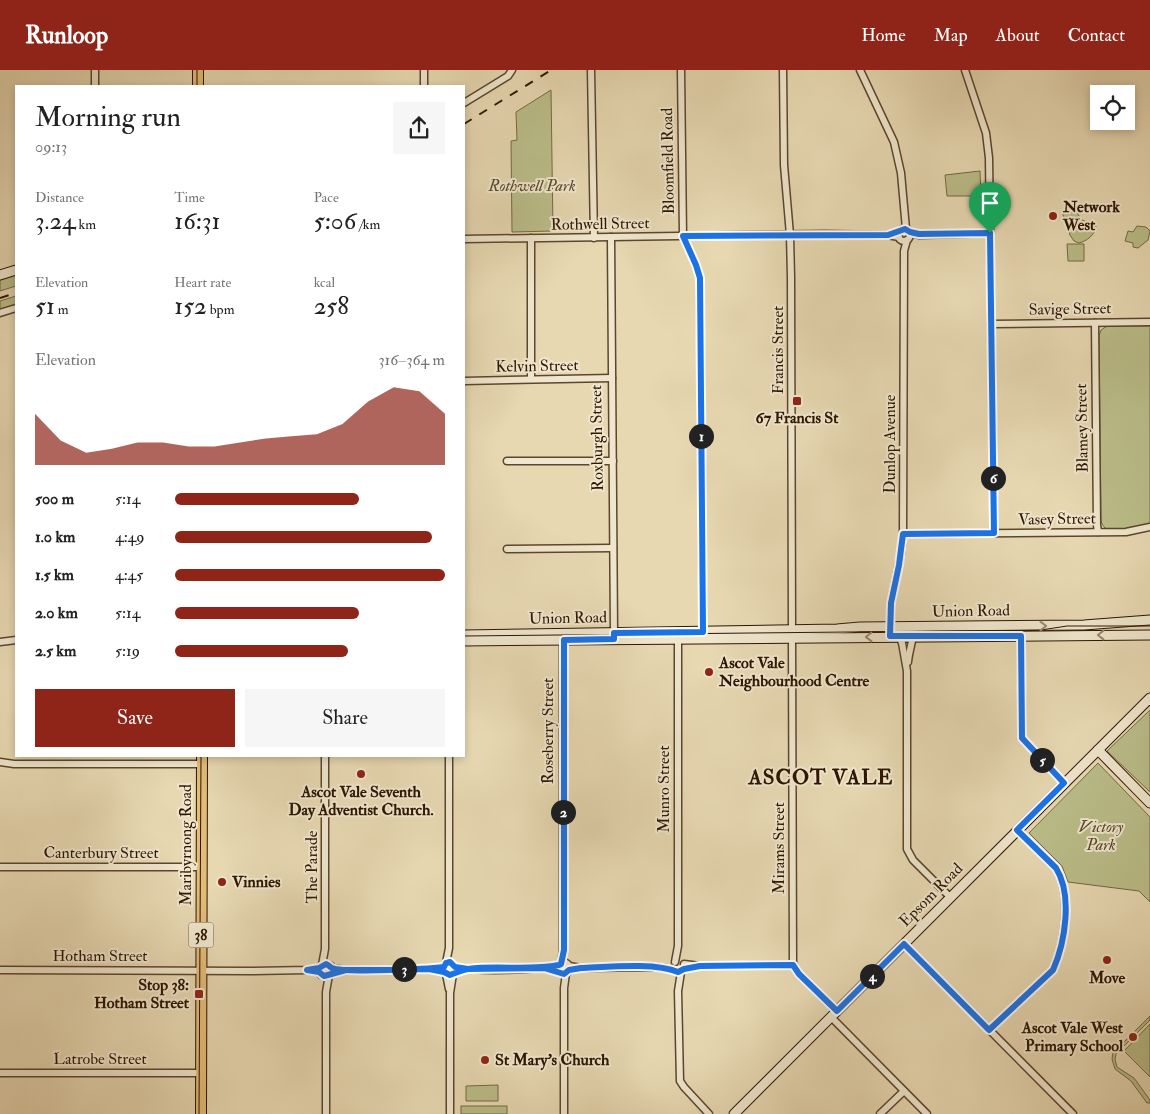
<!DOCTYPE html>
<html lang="en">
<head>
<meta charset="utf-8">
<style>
  :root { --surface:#fff; --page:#f6f6f6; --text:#222; --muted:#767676; --accent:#8f2418 }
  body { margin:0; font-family:"IM FELL Double Pica",serif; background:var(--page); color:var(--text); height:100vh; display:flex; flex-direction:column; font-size:19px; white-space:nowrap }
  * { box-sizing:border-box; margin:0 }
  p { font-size:16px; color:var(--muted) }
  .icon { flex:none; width:28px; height:28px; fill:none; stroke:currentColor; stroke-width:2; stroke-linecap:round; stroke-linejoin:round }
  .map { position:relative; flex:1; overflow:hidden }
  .drawer { position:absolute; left:15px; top:15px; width:450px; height:672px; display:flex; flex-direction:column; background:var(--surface); border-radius:0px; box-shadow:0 2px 8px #0003 }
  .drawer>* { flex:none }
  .tools { position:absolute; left:1090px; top:15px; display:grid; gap:10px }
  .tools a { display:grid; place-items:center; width:45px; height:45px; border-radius:0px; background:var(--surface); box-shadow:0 2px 8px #0003; font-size:25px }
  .pin { position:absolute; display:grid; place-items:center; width:42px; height:42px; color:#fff; margin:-51px -21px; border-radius:50% 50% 50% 0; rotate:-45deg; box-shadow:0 0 5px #0007 }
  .pin .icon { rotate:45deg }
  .km { position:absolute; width:25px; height:25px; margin:-12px; border-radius:50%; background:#222; color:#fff; font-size:14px; line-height:25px; text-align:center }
  .round { display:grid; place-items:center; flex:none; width:52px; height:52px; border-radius:0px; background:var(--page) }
  .overview { display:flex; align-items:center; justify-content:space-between; height:85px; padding:0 20px }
  h1 { font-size:28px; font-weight:600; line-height:38px }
  .stats { display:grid; grid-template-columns:repeat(3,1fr); gap:8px; height:85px; padding:5px 20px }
  .stats div { display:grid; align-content:center }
  .stats b { font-size:25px; font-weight:600 }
  .stats small { font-size:14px; font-weight:400 }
  .stats p { font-size:14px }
  .chart { height:140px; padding:10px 20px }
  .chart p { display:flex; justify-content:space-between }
  .chart svg { width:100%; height:90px; margin-top:5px; fill:var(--accent); opacity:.7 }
  .button { display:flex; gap:10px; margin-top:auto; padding:10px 20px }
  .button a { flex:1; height:58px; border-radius:0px; background:var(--accent); color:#fff; font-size:20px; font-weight:600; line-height:58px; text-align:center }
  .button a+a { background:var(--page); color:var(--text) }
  ul { padding:0 20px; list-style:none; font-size:16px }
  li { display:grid; grid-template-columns:80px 60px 1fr; align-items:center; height:38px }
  li i { height:12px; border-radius:6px; background:var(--accent) }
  header { display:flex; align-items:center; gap:30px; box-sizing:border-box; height:70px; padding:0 25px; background:var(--accent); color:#fff }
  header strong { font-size:24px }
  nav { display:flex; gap:28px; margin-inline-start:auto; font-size:18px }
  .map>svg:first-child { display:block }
</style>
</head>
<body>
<header>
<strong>Runloop</strong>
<nav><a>Home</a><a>Map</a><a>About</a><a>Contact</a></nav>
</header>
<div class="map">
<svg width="1150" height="1044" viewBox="0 0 1150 1044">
  <rect width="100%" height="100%" fill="#e7d8b2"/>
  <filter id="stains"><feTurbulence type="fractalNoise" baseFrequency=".004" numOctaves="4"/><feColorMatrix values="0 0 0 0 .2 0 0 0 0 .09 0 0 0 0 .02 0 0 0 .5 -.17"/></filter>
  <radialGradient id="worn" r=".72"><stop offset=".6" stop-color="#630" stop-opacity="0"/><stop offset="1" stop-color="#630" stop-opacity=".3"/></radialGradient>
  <!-- green -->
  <g fill="#babd89" stroke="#746944">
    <polygon points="551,20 553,161 512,162 511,71 517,70 516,42"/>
    <polygon points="980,101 981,126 947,126 945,105"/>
    <path d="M 1067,139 L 1075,140 L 1082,150 L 1096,156 C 1095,165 1087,171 1079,173 L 1074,171 L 1070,165 L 1062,142 Z"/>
    <polygon points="1137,156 1146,157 1150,161 1148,170 1138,178 1133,177 1133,173 1125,171 1128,161 1133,162"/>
    <polygon points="1067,174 1084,174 1084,191 1068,191"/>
    <polygon points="16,205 16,216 0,221 0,210"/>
    <polygon points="16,226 16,235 0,240 0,231"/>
    <path d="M 1107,256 L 1150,256 L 1150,454 C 1141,458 1113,464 1105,458 C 1103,456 1102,454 1101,451 L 1099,266 L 1101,260 Z"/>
    <polygon points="1150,640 1150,722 1107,681"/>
    <polygon points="1098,693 1150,747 1150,832 1139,821 1068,812 1062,796 1029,763"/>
    <polygon points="1150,946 1150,950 1116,984 1115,989 1117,997 1134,1008 1150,1030 1150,1033 1147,1033 1131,1011 1115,999 1112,989 1113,983"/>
    <polygon points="1150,954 1150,1007 1124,981"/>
    <polygon points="498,1015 498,1031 466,1031 466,1016"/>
    <rect x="461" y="1036" width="46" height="8"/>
  </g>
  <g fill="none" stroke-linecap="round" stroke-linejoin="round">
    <!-- street casing -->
    <g stroke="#5c462c" stroke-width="9">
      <g id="street">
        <polyline points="95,0 95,16"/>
        <polyline points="424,0 424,16"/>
        <polyline points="591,0 594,168"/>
        <polyline points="681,0 683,166 696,195 700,208 703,565"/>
        <polyline points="783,0 784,95 790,165 791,207 792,560"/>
        <polyline points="860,0 894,72 901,103 906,159"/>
        <polyline points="965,0 986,63 989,88 994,463"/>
        <polyline points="464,33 508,6 512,0"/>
        <circle cx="904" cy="165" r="6"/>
        <polyline points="910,162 919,165 990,163"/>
        <polyline points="611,167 614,563"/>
        <polyline points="531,168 531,309"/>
        <polyline points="464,169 825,164 887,165 899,167"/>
        <polyline points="0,243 16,238"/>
        <polyline points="1095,253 1097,455 1098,462"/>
        <polyline points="991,254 1150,252"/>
        <polyline points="464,311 612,308"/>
        <polyline points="507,391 613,391"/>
        <polyline points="903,464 1126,462 1150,457"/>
        <polyline points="507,479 613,478"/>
        <polyline points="898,564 902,573 907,601 907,779 913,790 950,827"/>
        <polyline points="890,566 891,533 901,483 903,464 904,181 907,170"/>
        <polyline points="1021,566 1022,668 1064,713"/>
        <polyline points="792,568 793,895 799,904 837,941"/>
        <polyline points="0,572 16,570"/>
        <path d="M 908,592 C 909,580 914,568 914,557"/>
        <polyline points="0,692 14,694 202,694"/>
        <polyline points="0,797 201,797"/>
        <polyline points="904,874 1073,1044"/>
        <polyline points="675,892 678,876 678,565"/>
        <circle cx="564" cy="898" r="5.5"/>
        <polyline points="446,893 449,878 449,686"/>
        <polyline points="561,894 563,880 563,570"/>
        <polyline points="684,894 700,896 793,895"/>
        <polyline points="322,895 325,879 325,686"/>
        <polyline points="569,896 581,898 656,897 673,899"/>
        <path d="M 455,897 C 482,902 532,900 559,895"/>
        <polyline points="332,898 345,900 429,899 444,902"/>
        <polyline points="0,900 250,901 307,900 319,898 326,894 331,896 331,903 328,905 321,905 319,902 319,898"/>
        <polyline points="681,902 678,921 680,1011 684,1017 709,1044"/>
        <polyline points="446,904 449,919"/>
        <polyline points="831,947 927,1044"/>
        <path d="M 989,960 L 1053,900 C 1065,873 1072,825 1056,798 L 1017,760"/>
        <polyline points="0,1003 201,1003"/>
        <polyline points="326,1044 326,922 329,905"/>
        <polyline points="450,1044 450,923 453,904"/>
        <polyline points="564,1044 564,918 566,903"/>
        <polyline points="880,1044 904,1021"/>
      </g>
    </g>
    <!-- secondary casing -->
    <g stroke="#2d1500" stroke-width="11">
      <g id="secondary">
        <polyline points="0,205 16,200"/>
        <polyline points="464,565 837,559 860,557 1084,555 1150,550"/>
        <polyline points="464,571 1150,565"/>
        <polyline points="1098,680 1150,733"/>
        <polyline points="734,1044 1150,628"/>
      </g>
    </g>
    <!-- primary casing -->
    <g stroke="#2d1500" stroke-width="12">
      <g id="primary">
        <polyline points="198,0 198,16"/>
        <polyline points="201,1044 202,686"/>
      </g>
    </g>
    <!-- street -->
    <use href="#street" stroke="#efe6cd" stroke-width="6"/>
    <!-- secondary -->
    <use href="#secondary" stroke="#efe6cd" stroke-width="9"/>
    <!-- primary -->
    <use href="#primary" stroke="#e4bc79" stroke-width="10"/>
    <!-- tram -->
    <g stroke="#2d1500" stroke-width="1">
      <polyline points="197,0 197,16"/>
      <polyline points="464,566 1041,560 1067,556 1150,556"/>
      <polyline points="199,1044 201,686"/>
    </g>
    <!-- rail -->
    <g stroke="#2d1500" stroke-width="2" stroke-dasharray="9 9" stroke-linecap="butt">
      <polyline points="464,54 551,0"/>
      <polyline points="0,228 16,223"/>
    </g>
  </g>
  <!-- one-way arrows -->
  <defs><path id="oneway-chevron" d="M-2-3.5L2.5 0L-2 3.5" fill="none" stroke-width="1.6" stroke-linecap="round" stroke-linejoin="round" transform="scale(1.25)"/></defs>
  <g stroke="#988871">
    <use href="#oneway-chevron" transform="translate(1043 556)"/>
    <use href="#oneway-chevron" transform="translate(1101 565) rotate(180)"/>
    <use href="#oneway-chevron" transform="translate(869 567) rotate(179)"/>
  </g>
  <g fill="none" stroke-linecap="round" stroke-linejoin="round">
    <!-- route casing -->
    <g stroke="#fff" stroke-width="10">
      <path id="route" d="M 990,163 L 919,164 L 910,162 L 905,159 L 888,165 L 683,166 L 696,195 L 700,208 L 703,562 L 614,563 L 614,569 L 564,570 L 564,880 L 561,894 L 559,895 C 529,901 498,895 468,899 C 461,900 456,903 450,905 L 444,902 L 429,899 L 386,900 L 346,900 L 324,906 L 319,902 L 307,900 L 319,898 L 326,894 C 329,895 330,897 332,898 C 343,903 428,899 444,897 L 446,893 L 450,892 L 455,897 L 468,899 L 544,898 L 564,904 L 569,900 L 581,898 C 607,897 655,892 678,902 L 684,899 L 700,896 L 793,895 L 799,904 L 837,941 L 904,874 L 989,960 L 1053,900 C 1065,873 1073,825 1056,798 L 1017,760 L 1064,713 L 1022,668 L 1021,566 L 890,566 L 891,533 L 899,495 L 903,464 L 994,463 L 990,163"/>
    </g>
    <!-- route -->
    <use href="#route" stroke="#1a73e8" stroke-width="6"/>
  </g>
  <!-- markers -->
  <g fill="#8f2418" stroke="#efe6cd" stroke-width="2">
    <circle cx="1053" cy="146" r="5"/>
    <rect x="792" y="326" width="10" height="10" rx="2.5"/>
    <circle cx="709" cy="602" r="5"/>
    <circle cx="361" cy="704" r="5"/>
    <circle cx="222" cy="812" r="5"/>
    <circle cx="1107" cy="890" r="5"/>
    <rect x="194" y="919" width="10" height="10" rx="2.5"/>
    <circle cx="1133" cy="967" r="5"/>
    <circle cx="485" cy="990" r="5"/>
  </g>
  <g text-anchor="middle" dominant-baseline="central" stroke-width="4" stroke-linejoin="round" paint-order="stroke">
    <!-- shield labels -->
    <rect fill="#efe6cd" stroke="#67543e" stroke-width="1" x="188.5" y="852.5" width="25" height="25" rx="4"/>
    <g font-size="15" font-weight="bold" fill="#2d1500">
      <text x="201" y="865">38</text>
    </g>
    <!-- street labels -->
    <g font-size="16" fill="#2d1500" stroke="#efe6cd">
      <text transform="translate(668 91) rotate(-91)">Bloomfield Road</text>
      <text transform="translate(600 154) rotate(-1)">Rothwell Street</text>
      <text transform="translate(1070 239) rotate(-1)">Savige Street</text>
      <text transform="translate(778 280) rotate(-90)">Francis Street</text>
      <text transform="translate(537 296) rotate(-1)">Kelvin Street</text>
      <text transform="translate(1082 358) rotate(-91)">Blamey Street</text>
      <text transform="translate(597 368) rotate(-91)">Roxburgh Street</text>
      <text transform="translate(890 374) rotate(-90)">Dunlop Avenue</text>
      <text transform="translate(1057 449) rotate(-1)">Vasey Street</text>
      <text transform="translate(971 541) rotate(-1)">Union Road</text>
      <text transform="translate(568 548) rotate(-1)">Union Road</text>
      <text transform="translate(548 661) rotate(-90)">Roseberry Street</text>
      <text transform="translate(664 719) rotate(-90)">Munro Street</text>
      <text transform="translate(186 775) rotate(-90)">Maribyrnong Road</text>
      <text transform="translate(779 778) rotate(-90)">Mirams Street</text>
      <text x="101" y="783">Canterbury Street</text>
      <text transform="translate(312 797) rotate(-90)">The Parade</text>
      <text transform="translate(931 825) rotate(-45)">Epsom Road</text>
      <text x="100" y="886">Hotham Street</text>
      <text x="100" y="989">Latrobe Street</text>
    </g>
    <!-- park labels -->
    <g font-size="16" font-style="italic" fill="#574729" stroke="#efe6cd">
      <text x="532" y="116">Rothwell Park</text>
      <text x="1101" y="757">Victory<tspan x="1101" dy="18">Park</tspan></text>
    </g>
    <!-- poi labels -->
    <g font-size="16" font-weight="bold" fill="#2d1500" stroke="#efe6cd" text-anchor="start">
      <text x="1063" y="137">Network<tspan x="1063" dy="18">West</tspan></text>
      <text x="797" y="348" text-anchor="middle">67 Francis St</text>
      <text x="719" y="593">Ascot Vale<tspan x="719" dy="18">Neighbourhood Centre</tspan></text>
      <text x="361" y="722" text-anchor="middle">Ascot Vale Seventh<tspan x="361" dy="18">Day Adventist Church.</tspan></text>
      <text x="232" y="812">Vinnies</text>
      <text x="1107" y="908" text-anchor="middle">Move</text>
      <text x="189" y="915" text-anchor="end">Stop 38:<tspan x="189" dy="18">Hotham Street</tspan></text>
      <text x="1123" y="958" text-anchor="end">Ascot Vale West<tspan x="1123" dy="18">Primary School</tspan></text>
      <text x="495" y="990">St Mary's Church</text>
    </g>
    <!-- district labels -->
    <g font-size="21" font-weight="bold" letter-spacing="1" fill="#2d1500" stroke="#efe6cd">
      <text x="821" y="707">ASCOT VALE</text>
    </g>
  </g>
  <rect width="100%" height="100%" filter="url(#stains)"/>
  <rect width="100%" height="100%" fill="url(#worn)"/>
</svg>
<div class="tools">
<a><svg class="icon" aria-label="locate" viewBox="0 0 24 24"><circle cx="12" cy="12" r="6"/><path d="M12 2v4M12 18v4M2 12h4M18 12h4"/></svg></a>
</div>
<div class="pin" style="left:990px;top:163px;background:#1e9e55"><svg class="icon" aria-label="arrive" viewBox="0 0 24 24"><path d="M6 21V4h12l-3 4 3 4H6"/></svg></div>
<b class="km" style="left:701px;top:366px">1</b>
<b class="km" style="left:563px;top:742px">2</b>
<b class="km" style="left:404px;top:899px">3</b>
<b class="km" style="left:872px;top:906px">4</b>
<b class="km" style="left:1042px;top:690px">5</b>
<b class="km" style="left:993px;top:408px">6</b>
<section class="drawer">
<div class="overview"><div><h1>Morning run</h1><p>09:13</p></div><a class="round"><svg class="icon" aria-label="share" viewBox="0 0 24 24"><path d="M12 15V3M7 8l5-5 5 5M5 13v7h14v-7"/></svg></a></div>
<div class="stats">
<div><p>Distance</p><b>3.24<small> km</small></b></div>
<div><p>Time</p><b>16:31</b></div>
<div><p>Pace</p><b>5:06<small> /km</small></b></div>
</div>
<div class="stats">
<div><p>Elevation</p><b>51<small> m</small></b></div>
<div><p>Heart rate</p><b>152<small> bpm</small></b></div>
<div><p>kcal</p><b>258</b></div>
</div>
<div class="chart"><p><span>Elevation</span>316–364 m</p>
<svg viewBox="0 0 160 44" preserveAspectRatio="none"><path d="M0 44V19L10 32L20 38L30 36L40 33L50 33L60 35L70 35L80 33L90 31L100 30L110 29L120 24L130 13L140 6L150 8L160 19V44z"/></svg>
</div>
<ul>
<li><b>500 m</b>5:14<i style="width:68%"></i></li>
<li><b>1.0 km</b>4:49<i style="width:95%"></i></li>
<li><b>1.5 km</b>4:45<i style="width:100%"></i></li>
<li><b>2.0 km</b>5:14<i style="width:68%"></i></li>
<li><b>2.5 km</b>5:19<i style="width:64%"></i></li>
</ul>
<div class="button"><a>Save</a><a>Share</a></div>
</section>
</div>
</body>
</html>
